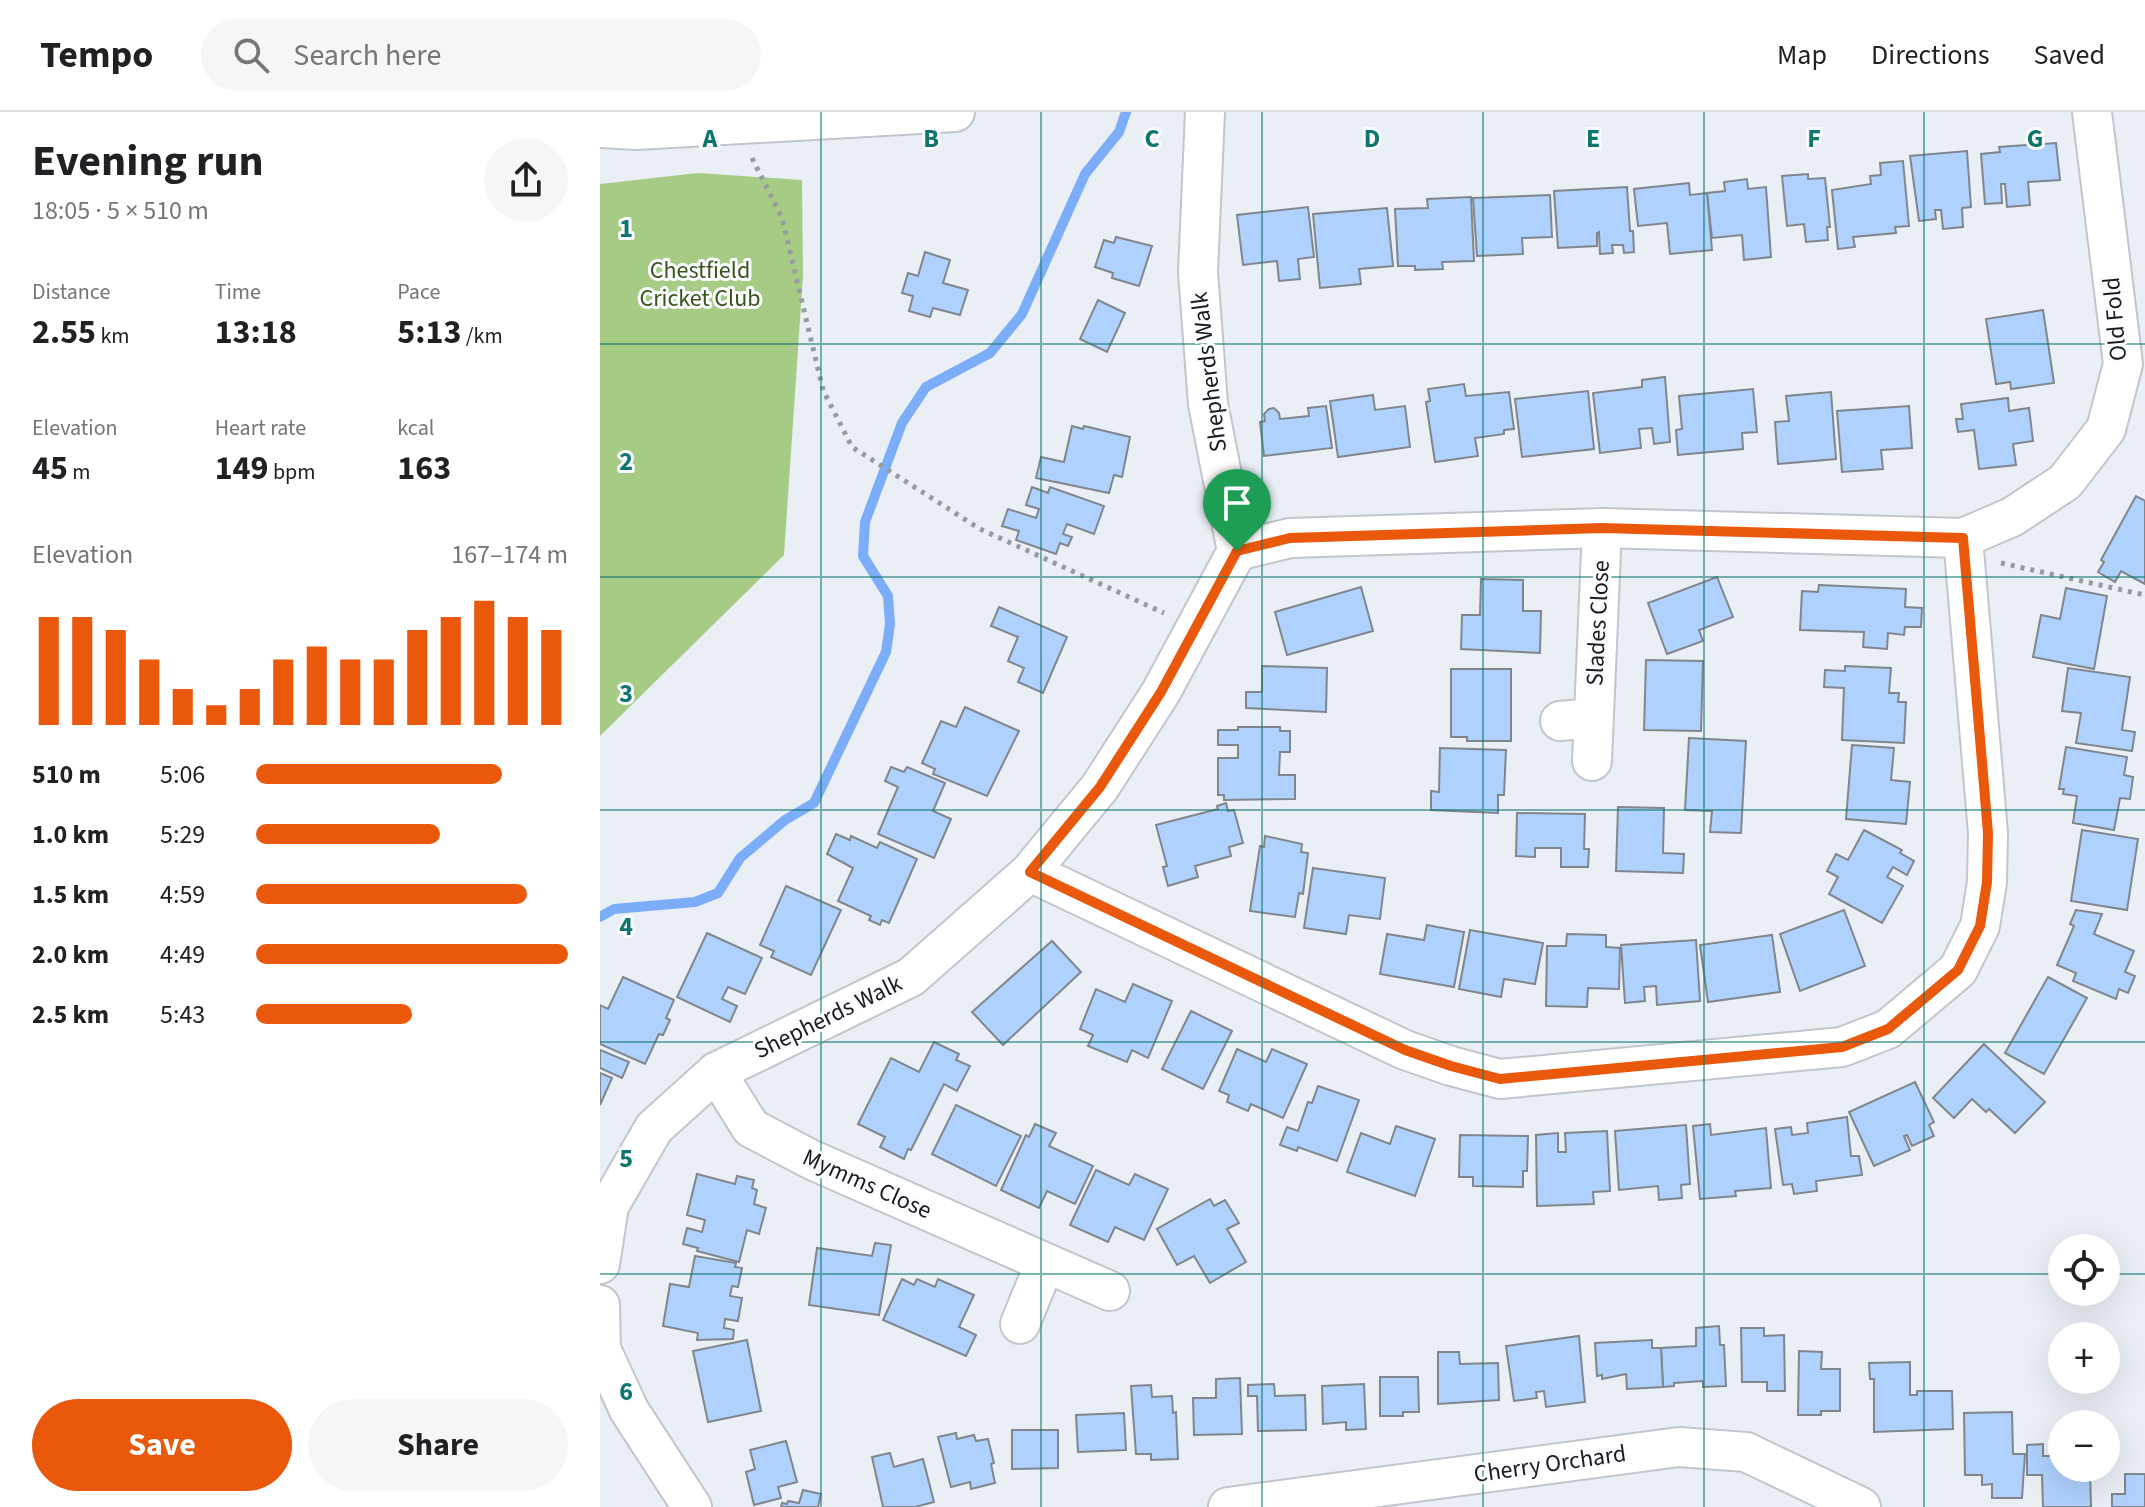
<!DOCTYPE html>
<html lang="en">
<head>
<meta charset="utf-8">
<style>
  :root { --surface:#fff; --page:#f6f6f6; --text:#202124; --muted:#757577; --line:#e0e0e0; --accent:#ea580c }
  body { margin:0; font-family:"Source Sans 3",sans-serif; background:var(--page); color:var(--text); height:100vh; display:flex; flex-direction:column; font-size:30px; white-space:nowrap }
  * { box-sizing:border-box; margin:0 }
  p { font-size:26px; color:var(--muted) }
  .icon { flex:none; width:44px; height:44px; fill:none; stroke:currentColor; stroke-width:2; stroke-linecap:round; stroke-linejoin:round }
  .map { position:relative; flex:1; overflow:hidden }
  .panel { display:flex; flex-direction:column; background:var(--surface); width:600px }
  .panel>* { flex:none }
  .buttons { position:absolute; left:1448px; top:1122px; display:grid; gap:16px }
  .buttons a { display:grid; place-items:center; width:72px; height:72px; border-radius:50%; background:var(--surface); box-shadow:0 8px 32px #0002; font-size:40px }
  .pin { position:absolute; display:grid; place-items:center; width:68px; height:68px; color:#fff; margin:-82px -34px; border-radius:50% 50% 50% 0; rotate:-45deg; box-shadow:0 0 8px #0007 }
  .pin .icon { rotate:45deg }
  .round { display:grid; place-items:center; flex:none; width:84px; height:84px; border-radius:42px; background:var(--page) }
  .head { display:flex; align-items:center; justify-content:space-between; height:136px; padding:0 32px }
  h1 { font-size:44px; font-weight:700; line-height:60px }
  .stats { display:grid; grid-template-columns:repeat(3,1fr); gap:12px; height:136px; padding:8px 32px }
  .stats div { display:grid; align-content:center }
  .stats b { font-size:34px; font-weight:700 }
  .stats small { font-size:22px; font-weight:400 }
  .stats p { font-size:22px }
  .chart { height:224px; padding:16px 32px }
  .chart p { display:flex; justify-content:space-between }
  .chart svg { width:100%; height:144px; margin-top:8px; stroke:var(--accent); stroke-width:6 }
  .action { display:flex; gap:16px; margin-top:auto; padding:16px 32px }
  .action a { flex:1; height:92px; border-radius:48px; background:var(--accent); color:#fff; font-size:32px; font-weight:700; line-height:92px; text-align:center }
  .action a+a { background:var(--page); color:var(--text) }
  ul { padding:0 32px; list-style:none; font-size:26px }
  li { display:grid; grid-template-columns:128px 96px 1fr; align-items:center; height:60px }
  li i { height:20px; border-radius:10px; background:var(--accent) }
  header { display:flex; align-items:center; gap:48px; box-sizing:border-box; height:112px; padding:0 40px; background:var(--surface); border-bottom:2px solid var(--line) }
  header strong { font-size:38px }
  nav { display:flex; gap:44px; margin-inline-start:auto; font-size:28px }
  .search { width:560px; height:72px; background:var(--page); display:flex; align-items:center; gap:20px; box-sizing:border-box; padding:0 28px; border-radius:44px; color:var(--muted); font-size:30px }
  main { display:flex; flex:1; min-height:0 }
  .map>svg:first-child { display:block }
</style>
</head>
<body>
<header>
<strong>Tempo</strong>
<div class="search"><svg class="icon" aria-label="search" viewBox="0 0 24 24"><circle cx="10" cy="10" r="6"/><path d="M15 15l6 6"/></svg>Search here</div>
<nav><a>Map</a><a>Directions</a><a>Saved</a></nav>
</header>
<main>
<section class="panel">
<div class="head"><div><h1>Evening run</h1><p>18:05 · 5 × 510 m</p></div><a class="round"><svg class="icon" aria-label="share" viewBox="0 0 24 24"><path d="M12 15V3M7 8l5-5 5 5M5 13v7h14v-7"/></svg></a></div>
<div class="stats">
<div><p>Distance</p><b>2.55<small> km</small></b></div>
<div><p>Time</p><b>13:18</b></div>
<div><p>Pace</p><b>5:13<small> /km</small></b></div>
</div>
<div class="stats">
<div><p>Elevation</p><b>45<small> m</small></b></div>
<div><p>Heart rate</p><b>149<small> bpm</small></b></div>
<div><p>kcal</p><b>163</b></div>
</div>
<div class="chart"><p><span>Elevation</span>167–174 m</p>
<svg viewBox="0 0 160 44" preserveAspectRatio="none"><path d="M5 44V11M15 44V11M25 44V15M35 44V24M45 44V33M55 44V38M65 44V33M75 44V24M85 44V20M95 44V24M105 44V24M115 44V15M125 44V11M135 44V6M145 44V11M155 44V15"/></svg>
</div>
<ul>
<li><b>510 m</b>5:06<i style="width:79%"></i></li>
<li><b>1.0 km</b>5:29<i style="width:59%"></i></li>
<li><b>1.5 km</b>4:59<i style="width:87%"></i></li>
<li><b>2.0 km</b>4:49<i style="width:100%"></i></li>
<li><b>2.5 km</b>5:43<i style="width:50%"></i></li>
</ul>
<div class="action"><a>Save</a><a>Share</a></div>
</section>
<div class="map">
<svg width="1545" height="1395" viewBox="0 0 1545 1395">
  <rect width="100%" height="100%" fill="#eaeff6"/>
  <!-- green -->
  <polygon fill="#a6cb84" points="98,61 202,68 203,164 184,443 0,624 0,72"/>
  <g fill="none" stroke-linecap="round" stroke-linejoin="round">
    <!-- stream -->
    <polyline stroke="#7cadf9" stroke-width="10" points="0,805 14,797 95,790 118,781 140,746 185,708 214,691 286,540 290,512 288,484 263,444 265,410 302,311 326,275 390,241 422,202 485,62 519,20 526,0"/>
  </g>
  <!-- building -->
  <g fill="#aed1fe" stroke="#81868c" stroke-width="2">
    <polygon points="1456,31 1460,68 1428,70 1430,93 1407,95 1405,72 1401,72 1402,91 1385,92 1381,42 1400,40 1399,35"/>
    <polygon points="1367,39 1371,95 1362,96 1363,115 1343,117 1341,98 1335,98 1336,107 1319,109 1310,44"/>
    <polygon points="1303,49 1309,114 1295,115 1296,121 1253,125 1255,135 1238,137 1232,78 1271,72 1270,64 1281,63 1280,51"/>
    <polygon points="1208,62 1208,67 1225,66 1230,115 1227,115 1228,128 1206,130 1204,112 1187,114 1182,64"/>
    <polygon points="1147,67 1148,77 1166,75 1171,145 1144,148 1142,123 1112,126 1107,81 1125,79 1124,70"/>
    <polygon points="1089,71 1090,83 1107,81 1112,138 1070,142 1067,111 1038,114 1034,77"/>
    <polygon points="1027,75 1030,119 1033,119 1034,140 1024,141 1023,133 1012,133 1013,141 1000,142 999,120 997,121 997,134 958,136 954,79"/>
    <polygon points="950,83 952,125 922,126 923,142 877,144 873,86"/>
    <polygon points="871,85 874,149 842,150 843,157 815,158 815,154 798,154 795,97 828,96 827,87"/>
    <polygon points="708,95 714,145 698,147 700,167 679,169 677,149 643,153 637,103"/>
    <polygon points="787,96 793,154 759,157 761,172 720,176 713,102"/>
    <polygon points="516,125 552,134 539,174 512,166 513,161 495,155 504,128 514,131"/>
    <polygon points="325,140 350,148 343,171 368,178 360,203 333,196 330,205 309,199 313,184 302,181 308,161 318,164"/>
    <polygon points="498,188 525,201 507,240 480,227"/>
    <polygon points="1443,198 1454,271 1411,277 1410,270 1396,272 1386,207"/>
    <polygon points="1065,265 1070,330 1054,332 1052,316 1039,317 1041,336 1000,341 993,281 1042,275 1042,268"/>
    <polygon points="864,272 866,284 909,280 914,317 904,318 904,322 875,326 878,344 835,350 826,290 830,289 828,277"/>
    <polygon points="1153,277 1157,320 1142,321 1143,337 1078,343 1076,318 1082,317 1079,284"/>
    <polygon points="988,279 994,337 922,345 915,287"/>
    <polygon points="1231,280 1236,347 1178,352 1175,310 1189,309 1186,284"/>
    <polygon points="773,283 775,298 805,294 810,335 738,345 730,289"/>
    <polygon points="1408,286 1409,299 1429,296 1433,329 1413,332 1416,353 1379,357 1374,318 1358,320 1356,307 1363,307 1361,292"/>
    <polygon points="726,294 732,336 664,344 660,310 665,309 664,302 669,297 674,296 679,301 680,307 709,304 708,296"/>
    <polygon points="1309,294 1312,336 1281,338 1283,357 1242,360 1237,299"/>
    <polygon points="472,314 483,317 484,314 530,325 522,365 514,363 509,381 436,366 441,345 464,350"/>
    <polygon points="432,375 448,381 450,375 504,394 494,422 467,412 463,422 472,425 468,434 460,431 456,442 416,428 419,419 402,414 408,397 436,406 439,397 426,393"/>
    <polygon points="1536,384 1545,389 1545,472 1521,459 1515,470 1498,460 1504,450 1501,448"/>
    <polygon points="1117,465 1133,505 1099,518 1103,529 1067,542 1048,491"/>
    <polygon points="881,467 923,468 923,499 941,499 940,541 861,537 862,503 880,503"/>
    <polygon points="1219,473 1306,477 1305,495 1322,496 1321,515 1305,515 1304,523 1288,521 1287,537 1263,535 1264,520 1200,518 1202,479 1218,480"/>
    <polygon points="761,475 773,519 687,543 675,500"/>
    <polygon points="1466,476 1507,484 1494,557 1433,545 1441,503 1460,507"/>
    <polygon points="399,495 467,525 443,581 418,570 424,556 408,549 418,525 391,514"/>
    <polygon points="1046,548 1103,549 1101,619 1044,618"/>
    <polygon points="662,554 727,556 726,600 646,596 646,580 662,580"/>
    <polygon points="1245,554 1291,556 1289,581 1299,581 1298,590 1306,590 1304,631 1242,628 1244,576 1224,575 1225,558 1245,559"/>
    <polygon points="1468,556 1530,565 1522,618 1535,620 1532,639 1476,631 1481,601 1462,599"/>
    <polygon points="851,557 911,557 911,629 867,629 867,625 851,625"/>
    <polygon points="365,595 419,619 387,684 333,662 335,657 322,651 341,609 356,615"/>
    <polygon points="638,615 680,615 680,619 690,619 690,640 680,640 679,663 695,663 695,687 624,688 624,683 618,683 618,646 638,646 638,633 618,633 618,618 638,618"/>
    <polygon points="1089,626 1146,629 1141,721 1110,720 1112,699 1085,698"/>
    <polygon points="1252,633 1294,636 1291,668 1310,670 1306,712 1246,707"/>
    <polygon points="1466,635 1527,645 1524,663 1533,665 1530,687 1520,686 1514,718 1473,711 1477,684 1463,682 1464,677 1459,677"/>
    <polygon points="840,636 906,638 904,683 898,683 898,701 831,698 831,679 839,680"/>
    <polygon points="291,655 304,660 307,655 345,671 333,699 351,707 334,746 278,722 298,675 285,669"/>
    <polygon points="626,691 628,699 634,698 643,731 629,735 631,744 595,754 598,765 568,774 563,755 567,754 556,713 618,697 617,694"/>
    <polygon points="1018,695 1064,696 1063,741 1084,742 1083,761 1016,759"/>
    <polygon points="917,701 985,702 984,737 989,737 988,755 961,755 961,736 935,736 935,745 916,744"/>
    <polygon points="1264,718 1302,738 1300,741 1314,749 1307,763 1293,755 1287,765 1303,774 1282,811 1229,782 1238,765 1227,759 1236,742 1248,748"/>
    <polygon points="1482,718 1538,727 1527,798 1471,789"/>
    <polygon points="236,722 250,728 251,724 277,736 280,730 317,747 289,811 282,808 280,813 269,808 271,804 238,789 253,756 227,742"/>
    <polygon points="665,724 702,732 701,740 708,741 703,782 699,781 695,805 650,799 660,734 664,735"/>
    <polygon points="713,756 785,766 780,807 749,803 746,822 704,816"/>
    <polygon points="186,774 241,798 211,863 171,845 174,839 160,833"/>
    <polygon points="1244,798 1265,854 1200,879 1180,822"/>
    <polygon points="1476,798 1502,802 1494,822 1534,839 1525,860 1535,864 1528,881 1519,877 1516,887 1473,869 1476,861 1457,853 1474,814 1470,812"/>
    <polygon points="827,813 864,820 854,875 780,862 787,822 824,828"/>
    <polygon points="870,818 943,831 935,872 904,867 901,885 859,877"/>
    <polygon points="107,821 162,846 145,882 128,875 122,887 137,894 130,910 77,885"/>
    <polygon points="967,822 1006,823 1006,835 1020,836 1019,877 988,876 987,895 946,894 947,834 966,834"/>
    <polygon points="1172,823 1180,880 1108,890 1100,833"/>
    <polygon points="1096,828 1100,889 1057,893 1056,874 1044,875 1045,889 1025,891 1021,833"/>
    <polygon points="452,829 481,860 403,933 372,900"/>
    <polygon points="23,865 74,888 66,906 70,908 63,923 59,922 45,952 0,932 0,893 8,897"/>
    <polygon points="1448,865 1487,886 1444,962 1405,941"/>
    <polygon points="533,872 572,889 548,946 532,938 527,950 488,934 493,923 480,917 496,877 525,890"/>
    <polygon points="591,899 632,919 603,977 562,957"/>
    <polygon points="334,930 359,942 356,948 370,954 357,979 344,972 311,1038 308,1037 304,1047 280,1035 285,1025 258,1012 291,946 319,960"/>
    <polygon points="1384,932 1445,990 1415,1021 1389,997 1386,1000 1372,987 1354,1006 1333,986"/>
    <polygon points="637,937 666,950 672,937 707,952 683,1006 651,992 648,999 627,990 629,983 619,979"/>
    <polygon points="0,938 29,950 22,966 0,956"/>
    <polygon points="0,961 12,966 0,993"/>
    <polygon points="1315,970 1334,1010 1329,1013 1334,1024 1312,1034 1307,1023 1304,1024 1310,1038 1274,1054 1249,1000"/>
    <polygon points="718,974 759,988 737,1049 698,1035 697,1039 680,1033 687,1015 698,1019 708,990 712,991"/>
    <polygon points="356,993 421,1024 396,1074 332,1042"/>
    <polygon points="1247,1005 1251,1044 1259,1044 1262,1063 1216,1069 1217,1079 1194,1082 1192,1072 1183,1073 1175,1017 1191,1015 1192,1023 1208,1021 1207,1011"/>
    <polygon points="435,1012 456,1021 449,1034 493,1054 475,1092 447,1079 439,1096 401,1078 426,1023 429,1025"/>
    <polygon points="1110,1012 1111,1023 1166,1016 1171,1076 1135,1079 1136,1084 1100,1087 1093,1014"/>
    <polygon points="1086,1013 1090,1072 1081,1073 1082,1086 1059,1088 1058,1074 1019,1078 1015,1019"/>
    <polygon points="796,1014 835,1027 815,1084 747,1060 761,1021 790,1032"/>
    <polygon points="1007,1019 1010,1079 993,1080 994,1092 937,1094 936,1023 958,1021 958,1040 966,1040 965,1021"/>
    <polygon points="860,1023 928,1024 927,1059 923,1059 923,1075 873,1074 873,1065 859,1065"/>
    <polygon points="496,1058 529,1073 535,1062 568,1077 544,1128 515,1115 508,1130 470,1113"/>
    <polygon points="97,1062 135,1072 137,1064 154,1068 152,1076 157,1078 154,1092 166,1096 159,1122 147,1118 139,1150 97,1139 98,1136 83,1132 87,1116 102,1120 105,1108 87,1103"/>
    <polygon points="610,1087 614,1094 625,1088 639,1111 627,1117 646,1150 610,1171 594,1144 577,1153 557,1117"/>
    <polygon points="275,1131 291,1133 279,1203 209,1193 217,1136 272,1144"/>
    <polygon points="95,1144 136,1151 135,1155 142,1156 138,1175 132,1174 130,1184 142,1186 138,1209 125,1207 124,1216 134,1218 133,1227 97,1228 98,1221 63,1214 70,1172 89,1175"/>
    <polygon points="302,1167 314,1173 317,1167 335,1175 338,1167 374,1183 359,1215 376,1223 366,1244 283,1208"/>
    <polygon points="1119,1214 1120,1233 1124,1233 1126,1274 1103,1275 1103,1269 1074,1271 1074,1274 1063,1275 1061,1236 1096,1234 1096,1216"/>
    <polygon points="1141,1216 1164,1216 1164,1224 1184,1223 1185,1279 1167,1279 1167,1270 1142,1270"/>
    <polygon points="979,1224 985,1290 946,1295 944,1279 936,1280 937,1286 914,1289 906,1234"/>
    <polygon points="147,1228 161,1299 108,1310 93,1239"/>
    <polygon points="1052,1228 1052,1236 1061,1236 1063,1275 1027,1277 1026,1262 1002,1267 1002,1263 997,1264 995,1231"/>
    <polygon points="1199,1239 1222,1240 1221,1257 1240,1257 1240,1299 1221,1299 1221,1303 1198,1303"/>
    <polygon points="838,1240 859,1240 860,1252 898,1251 899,1288 838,1292"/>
    <polygon points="1310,1250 1310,1283 1317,1283 1317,1279 1352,1279 1353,1317 1274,1320 1274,1267 1270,1267 1269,1251"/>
    <polygon points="780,1265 818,1265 819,1300 803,1300 803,1304 780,1304"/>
    <polygon points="640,1266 642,1322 594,1323 593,1286 616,1286 616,1267"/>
    <polygon points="674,1272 675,1284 705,1283 706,1318 658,1319 657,1284 648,1284 648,1273"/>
    <polygon points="764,1272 766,1317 746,1318 746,1310 723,1312 722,1274"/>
    <polygon points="551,1273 552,1285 572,1284 573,1301 576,1300 578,1347 551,1348 551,1342 536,1342 531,1274"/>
    <polygon points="1412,1300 1413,1342 1425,1342 1422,1386 1392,1386 1392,1372 1382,1373 1382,1363 1365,1363 1364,1301"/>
    <polygon points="524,1301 526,1338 478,1340 476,1303"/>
    <polygon points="412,1318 458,1318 458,1356 412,1357"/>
    <polygon points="356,1321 357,1327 374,1323 376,1329 388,1327 394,1351 391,1352 395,1371 371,1377 370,1370 351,1375 338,1325"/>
    <polygon points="186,1329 197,1370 178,1375 181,1386 154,1393 146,1360 155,1357 150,1338"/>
    <polygon points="1443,1332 1443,1344 1462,1344 1462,1356 1490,1356 1491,1395 1443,1395 1442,1363 1427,1363 1427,1333"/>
    <polygon points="290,1341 294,1355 323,1347 334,1390 315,1395 283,1395 272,1345"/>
    <polygon points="1525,1362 1545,1362 1545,1395 1512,1395 1512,1382 1525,1382"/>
    <polygon points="203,1378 221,1382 218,1395 181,1395 182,1391 187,1392 188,1389 199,1391"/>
  </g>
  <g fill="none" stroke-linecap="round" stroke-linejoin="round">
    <!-- minor casing -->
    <g stroke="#c1c6cc" stroke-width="42">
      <g id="minor">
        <polyline points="0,16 37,18 355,0"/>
        <polyline points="637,439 690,426 1002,416 1363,426 1412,405 1465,370 1506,317 1523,252 1492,0"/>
        <polyline points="960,609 993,606"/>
        <polyline points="992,649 1002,416"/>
        <polyline points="430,760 805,938 851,954 900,967 1242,935 1288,917 1358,858 1380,814 1387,770 1388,721 1363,426"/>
        <polyline points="116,960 151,1016 212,1048 510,1179"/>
        <polyline points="0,1152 9,1094 54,1016 116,960 311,865 430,760 500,675 561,580 637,439 608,292 598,160 605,0"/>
        <polyline points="0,1193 1,1237 29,1298 92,1395"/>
        <polyline points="420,1212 445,1151"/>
        <polyline points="628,1395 1079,1335 1146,1340 1261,1395"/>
      </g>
    </g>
    <!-- path -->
    <g stroke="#979ba0" stroke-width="5" stroke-dasharray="4 6" stroke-linecap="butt">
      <polyline points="152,46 182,106 223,278 252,335 380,417 564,501"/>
      <polyline points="1401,451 1545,483"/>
    </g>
    <!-- minor -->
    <use href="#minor" stroke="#fff" stroke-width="38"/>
  </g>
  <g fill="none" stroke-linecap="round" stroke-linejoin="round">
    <!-- route casing -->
    <g stroke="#fff" stroke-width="16">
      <polygon id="route" points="1002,416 1363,426 1388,721 1387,770 1380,814 1358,858 1288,917 1242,935 900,967 851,954 805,938 430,760 500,675 561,580 637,439 690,426"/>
    </g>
    <!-- route -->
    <use href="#route" stroke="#ea580c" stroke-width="10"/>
  </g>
  <!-- grid -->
  <path fill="none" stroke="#0f766e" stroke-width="2" stroke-opacity="0.55" d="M 221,0 L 221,1395M 441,0 L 441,1395M 662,0 L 662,1395M 883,0 L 883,1395M 1104,0 L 1104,1395M 1324,0 L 1324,1395M 0,232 L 1545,232M 0,465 L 1545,465M 0,698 L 1545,698M 0,930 L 1545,930M 0,1162 L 1462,1162M 1506,1162 L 1545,1162"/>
  <g text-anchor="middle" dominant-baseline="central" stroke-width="6" stroke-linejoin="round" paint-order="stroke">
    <!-- park labels -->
    <g font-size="24" fill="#395419" stroke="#fafcff">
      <text x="100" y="158">Chestfield<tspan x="100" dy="28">Cricket Club</tspan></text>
    </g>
    <!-- street labels -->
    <g font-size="24" fill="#191b1d" stroke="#fafcff">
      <text transform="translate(1515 207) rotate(-95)">Old Fold</text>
      <text transform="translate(609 260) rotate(-97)">Shepherds Walk</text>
      <text transform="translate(998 511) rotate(-87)">Slades Close</text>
      <text transform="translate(228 905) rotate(-26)">Shepherds Walk</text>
      <text transform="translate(267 1072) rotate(24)">Mymms Close</text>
      <text transform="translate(950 1352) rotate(-8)">Cherry Orchard</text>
    </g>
  </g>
  <g font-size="26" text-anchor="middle" font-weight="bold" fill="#0f766e" stroke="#fafcff" stroke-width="6" stroke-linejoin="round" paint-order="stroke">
    <text x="110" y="35">A</text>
    <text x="331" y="35">B</text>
    <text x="552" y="35">C</text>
    <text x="772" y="35">D</text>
    <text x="993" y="35">E</text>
    <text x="1214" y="35">F</text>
    <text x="1435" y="35">G</text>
    <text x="26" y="125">1</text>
    <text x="26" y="358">2</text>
    <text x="26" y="590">3</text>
    <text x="26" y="823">4</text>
    <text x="26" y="1055">5</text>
    <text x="26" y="1288">6</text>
  </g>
</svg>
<div class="buttons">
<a><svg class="icon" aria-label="locate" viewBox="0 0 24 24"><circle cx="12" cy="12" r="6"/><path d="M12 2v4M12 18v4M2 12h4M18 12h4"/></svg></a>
<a>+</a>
<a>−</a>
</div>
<div class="pin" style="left:637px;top:439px;background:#1e9e55"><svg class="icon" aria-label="arrive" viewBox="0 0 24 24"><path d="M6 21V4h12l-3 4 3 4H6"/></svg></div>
</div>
</main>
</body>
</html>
